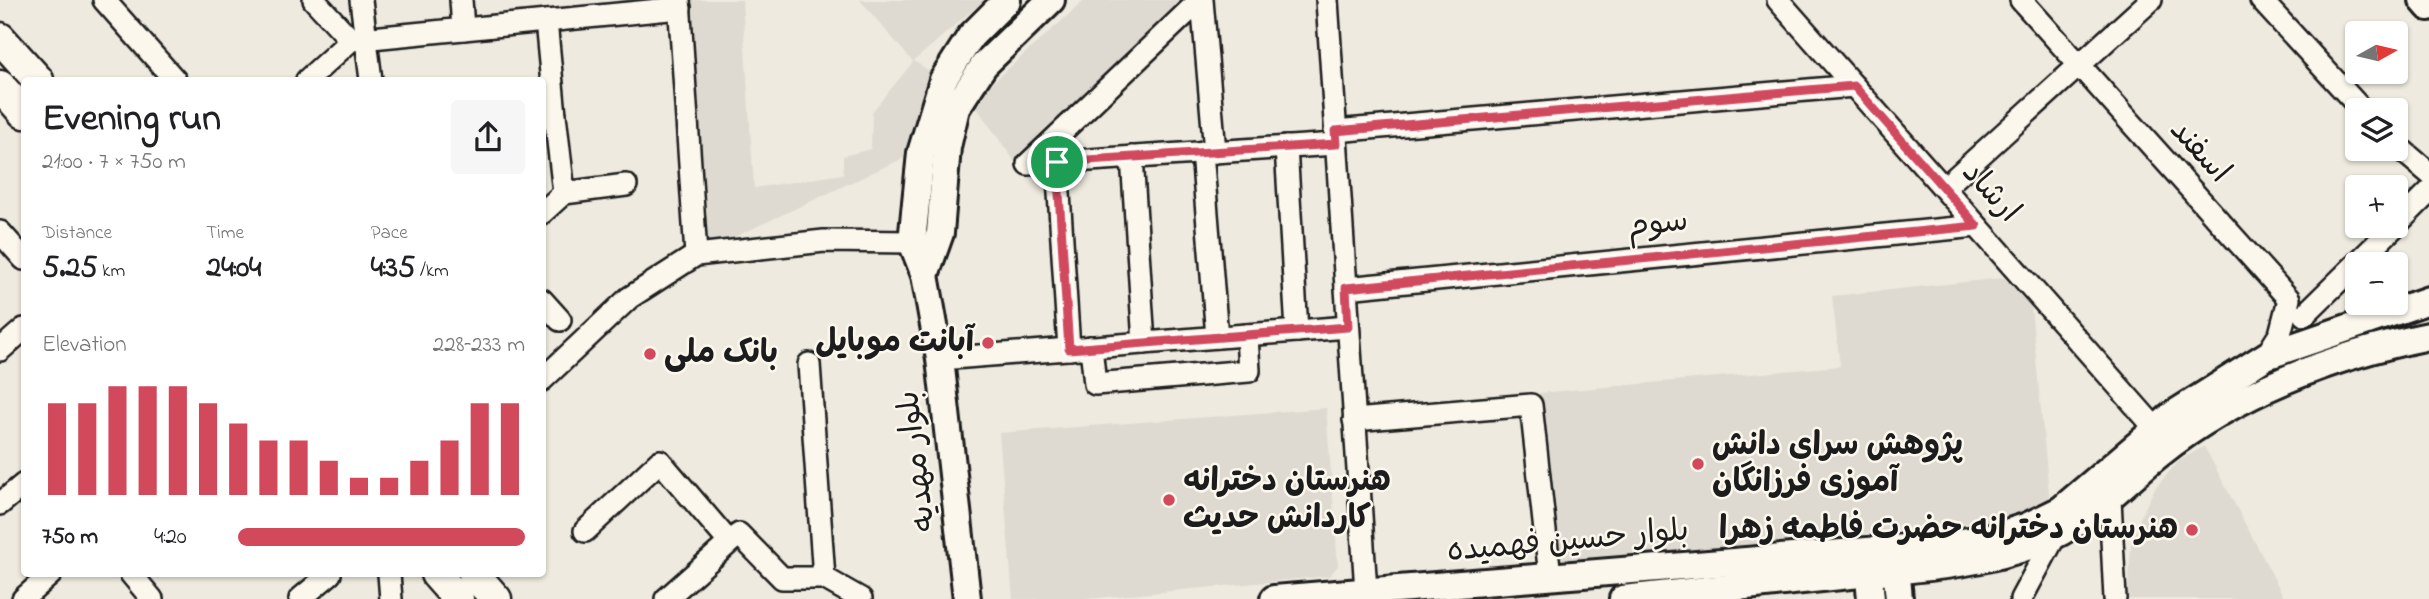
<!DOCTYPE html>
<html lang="en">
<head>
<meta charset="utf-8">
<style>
  :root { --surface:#fff; --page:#f6f6f6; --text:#202124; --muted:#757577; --accent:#d1495b }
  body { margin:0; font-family:"Indie Flower","Playpen Sans Arabic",sans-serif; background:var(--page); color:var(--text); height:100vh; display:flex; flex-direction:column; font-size:26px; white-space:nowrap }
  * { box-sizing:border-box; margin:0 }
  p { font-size:23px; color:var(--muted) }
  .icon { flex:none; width:38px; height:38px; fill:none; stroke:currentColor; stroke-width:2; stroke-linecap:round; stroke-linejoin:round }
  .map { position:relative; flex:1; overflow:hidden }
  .details { position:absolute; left:21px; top:77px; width:525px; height:500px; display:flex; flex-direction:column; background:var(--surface); border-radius:7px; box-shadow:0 2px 5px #0004 }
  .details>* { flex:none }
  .needle { width:46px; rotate:82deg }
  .buttons { position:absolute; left:2345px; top:21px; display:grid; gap:14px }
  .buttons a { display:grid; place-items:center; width:63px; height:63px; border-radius:7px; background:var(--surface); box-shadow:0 2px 5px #0004; font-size:35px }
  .pin { position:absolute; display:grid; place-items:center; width:60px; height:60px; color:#fff; margin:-30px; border:4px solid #fff; border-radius:50%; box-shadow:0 2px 7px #0007 }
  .round { display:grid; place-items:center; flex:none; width:74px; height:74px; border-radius:7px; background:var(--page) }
  .headline { display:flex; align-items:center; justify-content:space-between; height:119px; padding:0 21px }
  h1 { font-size:38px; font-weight:700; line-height:52px }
  .metrics { display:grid; grid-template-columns:repeat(3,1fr); gap:10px; height:119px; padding:7px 21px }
  .metrics div { display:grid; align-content:center }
  .metrics b { font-size:30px; font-weight:700 }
  .metrics small { font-size:19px; font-weight:400 }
  .metrics p { font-size:19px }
  .chart { height:196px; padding:14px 21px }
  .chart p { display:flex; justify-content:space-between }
  .chart svg { width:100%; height:126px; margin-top:7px; stroke:var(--accent); stroke-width:6 }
  ul { padding:0 21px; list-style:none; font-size:23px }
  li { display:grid; grid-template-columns:112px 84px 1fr; align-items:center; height:52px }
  li i { height:18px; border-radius:9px; background:var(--accent) }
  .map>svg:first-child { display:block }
</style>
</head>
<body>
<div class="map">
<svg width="2429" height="599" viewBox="0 0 2429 599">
  <rect width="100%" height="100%" fill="#eeeadf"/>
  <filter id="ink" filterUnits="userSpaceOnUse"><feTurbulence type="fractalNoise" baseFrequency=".0143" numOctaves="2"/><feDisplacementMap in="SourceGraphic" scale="14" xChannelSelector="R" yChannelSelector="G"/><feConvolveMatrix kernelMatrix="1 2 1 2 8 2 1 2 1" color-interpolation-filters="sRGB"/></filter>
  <g filter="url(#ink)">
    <!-- built -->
    <g fill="#dedad1">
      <polygon points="679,0 742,0 754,188 843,174 843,156 871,149 872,112 913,62 860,0 984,0 914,61 943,80 910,155 696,255"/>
      <polygon points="1085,0 1195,0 1015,162 972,101"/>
      <polygon points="2004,278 2031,307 2050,503 2018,518 1554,564 1539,393 1840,366 1832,296"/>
      <polygon points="1326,408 1338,566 1329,576 1087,599 1013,599 999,433"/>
      <polygon points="2204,446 2285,599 2128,599 2131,544 2141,516 2155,488 2178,462"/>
    </g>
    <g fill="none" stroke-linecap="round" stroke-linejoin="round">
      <!-- minor casing -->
      <g stroke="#1c1c1c" stroke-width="26">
        <g id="minor">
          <polyline points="104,0 175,80"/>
          <polyline points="314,0 351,40"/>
          <polyline points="361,0 371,80"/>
          <polyline points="461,0 463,29"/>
          <polyline points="679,0 696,255"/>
          <polyline points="1200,0 1028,164 1336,144"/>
          <polyline points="1202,0 1215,152"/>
          <polyline points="1327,0 1366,591"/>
          <polyline points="1778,0 2156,429"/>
          <polyline points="2021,0 2289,299 2280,334 2266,356"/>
          <polyline points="2261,0 2362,110"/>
          <polyline points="307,80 351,40 680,8"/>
          <polyline points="542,117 555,115 546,21"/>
          <polyline points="1335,131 1854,86"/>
          <polyline points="2396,145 2429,173"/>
          <polyline points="1286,147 1297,331"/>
          <polyline points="1202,152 1217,337"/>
          <polyline points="1132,157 1144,343"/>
          <polyline points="1057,162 1069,349"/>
          <polyline points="1944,188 2151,0"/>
          <polyline points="564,193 626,185"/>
          <polyline points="542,213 564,193 555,115"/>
          <polyline points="2396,225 2429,192"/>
          <polyline points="0,232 24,259"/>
          <polyline points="1346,288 1977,226"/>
          <polyline points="542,300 560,320"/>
          <polyline points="2304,315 2395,226"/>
          <polyline points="1091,347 1095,384 1249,371 1247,335"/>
          <polyline points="0,350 24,329"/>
          <polyline points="940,359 1348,327"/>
          <polyline points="809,364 824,578 861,599"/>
          <polyline points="542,380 629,298 696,255 824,241 912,242"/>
          <polyline points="1354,420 1531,405 1550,576"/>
          <polyline points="2110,499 2115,599"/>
          <polyline points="0,504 24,484"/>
          <polyline points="585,531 660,461 729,542"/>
          <polyline points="131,574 152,599"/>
          <polyline points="389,574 391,599"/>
          <polyline points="23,599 51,574"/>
          <polyline points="300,599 330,574"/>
          <polyline points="666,599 739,534 782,578 824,578"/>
          <polyline points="2021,599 2056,534"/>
        </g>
      </g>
      <!-- tertiary casing -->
      <g stroke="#1c1c1c" stroke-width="32">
        <g id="tertiary">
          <polyline points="2423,0 2429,7"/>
          <polyline points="925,275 940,233 947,147 956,108 984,65 1051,0"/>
          <polyline points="1867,555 1871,599"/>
          <polyline points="1895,555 1899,599"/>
          <polyline points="967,599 940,359 925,275 912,242 921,153 943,80 971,36 1007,0"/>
          <polyline points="1274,599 1942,545 1994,537 2028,526 2061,510 2174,414 2266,356 2429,300"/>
          <path d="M 1623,599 C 1702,591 1781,582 1860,574 C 1919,568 1980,565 2037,543 C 2087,524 2119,486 2159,454 C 2235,393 2334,355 2429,336"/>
        </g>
      </g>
      <!-- secondary casing -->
      <g stroke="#1c1c1c" stroke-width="35">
        <g id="secondary">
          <polyline points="0,38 38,80"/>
          <polyline points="0,86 24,113"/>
          <polyline points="436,574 458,599"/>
          <polyline points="474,574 496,599"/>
        </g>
      </g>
      <!-- minor -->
      <use href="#minor" stroke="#fbf7ec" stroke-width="21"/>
      <!-- tertiary -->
      <use href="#tertiary" stroke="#fbf7ec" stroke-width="26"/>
      <!-- secondary -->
      <use href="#secondary" stroke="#fbf7ec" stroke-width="30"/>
    </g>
  </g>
  <g fill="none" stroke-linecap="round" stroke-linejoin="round" filter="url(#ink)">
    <!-- route casing -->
    <g stroke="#fff" stroke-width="14">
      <polygon id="route" points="1854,86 1977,226 1346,288 1348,327 1069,349 1057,162 1336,144 1335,131"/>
    </g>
    <!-- route -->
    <use href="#route" stroke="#d1495b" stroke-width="9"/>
  </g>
  <!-- markers -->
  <g fill="#d1495b" stroke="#fbf7ec" stroke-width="2.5">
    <circle cx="988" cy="343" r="7"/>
    <circle cx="650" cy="354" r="7"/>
    <circle cx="1698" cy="464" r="7"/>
    <circle cx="1169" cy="500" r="7"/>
    <circle cx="2192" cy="530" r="7"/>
  </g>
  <g text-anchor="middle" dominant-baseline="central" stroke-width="5" stroke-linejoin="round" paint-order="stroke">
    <!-- street labels -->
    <g font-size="32" fill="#1c1c1c" stroke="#fbf7ec">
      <text transform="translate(2199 152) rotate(48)">اسفند</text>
      <text transform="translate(1990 193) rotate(48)">ارشاد</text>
      <text transform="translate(1658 225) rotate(-6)">سوم</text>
      <text transform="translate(918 461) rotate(-97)">بلوار مهدیه</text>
      <text transform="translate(1568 542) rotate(-5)">بلوار حسین فهمیده</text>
    </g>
    <!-- poi labels -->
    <g font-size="32" font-weight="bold" fill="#1c1c1c" stroke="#fbf7ec" text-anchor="start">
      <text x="974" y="343" text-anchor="end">آبانت موبایل</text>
      <text x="664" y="354">بانک ملی</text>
      <text x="1712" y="446">پژوهش سرای دانش<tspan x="1712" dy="37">آموزی فرزانگان</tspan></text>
      <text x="1183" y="482">هنرستان دخترانه<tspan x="1183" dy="37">کاردانش حدیث</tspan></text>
      <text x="2178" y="530" text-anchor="end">هنرستان دخترانه حضرت فاطمه زهرا</text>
    </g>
  </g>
</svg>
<div class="buttons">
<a><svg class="needle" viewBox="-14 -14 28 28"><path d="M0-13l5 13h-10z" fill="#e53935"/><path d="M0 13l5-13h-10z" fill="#757577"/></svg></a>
<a><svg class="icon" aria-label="layers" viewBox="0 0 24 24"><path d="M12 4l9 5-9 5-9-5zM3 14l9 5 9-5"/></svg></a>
<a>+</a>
<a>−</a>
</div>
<div class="pin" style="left:1057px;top:162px;background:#1e9e55"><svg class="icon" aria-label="arrive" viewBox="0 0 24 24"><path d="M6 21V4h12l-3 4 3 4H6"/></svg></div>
<section class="details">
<div class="headline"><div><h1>Evening run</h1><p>21:00 · 7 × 750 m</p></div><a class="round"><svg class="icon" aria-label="share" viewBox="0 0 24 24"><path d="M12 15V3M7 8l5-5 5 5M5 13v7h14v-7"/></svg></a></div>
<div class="metrics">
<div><p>Distance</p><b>5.25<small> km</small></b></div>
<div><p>Time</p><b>24:04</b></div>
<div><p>Pace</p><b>4:35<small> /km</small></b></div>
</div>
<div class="chart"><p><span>Elevation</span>228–233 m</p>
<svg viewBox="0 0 160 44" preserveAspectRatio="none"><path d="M5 44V12M15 44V12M25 44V6M35 44V6M45 44V6M55 44V12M65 44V19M75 44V25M85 44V25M95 44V32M105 44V38M115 44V38M125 44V32M135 44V25M145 44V12M155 44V12"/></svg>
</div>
<ul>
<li><b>750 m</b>4:20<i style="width:100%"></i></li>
</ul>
</section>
</div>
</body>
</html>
